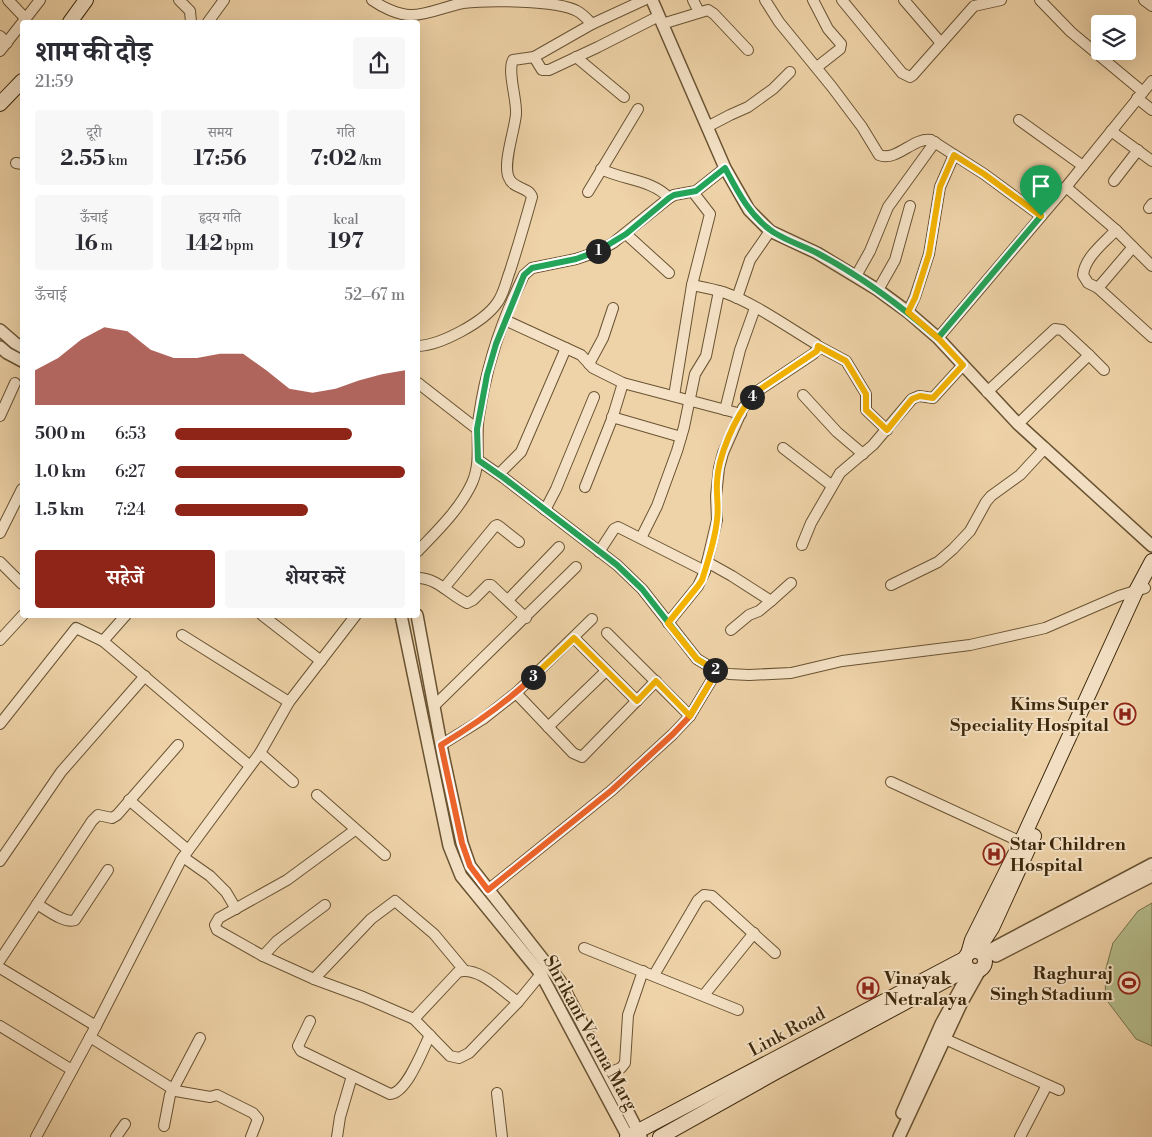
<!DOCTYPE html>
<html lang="hi">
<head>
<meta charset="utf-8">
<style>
  :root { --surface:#fff; --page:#f7f7f7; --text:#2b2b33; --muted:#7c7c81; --accent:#8f2418 }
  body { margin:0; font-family:"Libre Bodoni","Noto Serif Devanagari",serif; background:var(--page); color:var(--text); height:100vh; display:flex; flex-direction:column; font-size:19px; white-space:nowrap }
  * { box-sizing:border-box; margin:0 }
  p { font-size:16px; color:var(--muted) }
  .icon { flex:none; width:28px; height:28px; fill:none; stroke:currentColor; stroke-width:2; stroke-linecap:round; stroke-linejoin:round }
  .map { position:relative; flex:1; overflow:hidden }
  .drawer { position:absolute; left:20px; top:20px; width:400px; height:598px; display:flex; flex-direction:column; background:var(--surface); border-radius:5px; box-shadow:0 5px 20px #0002 }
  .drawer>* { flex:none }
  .controls { position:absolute; left:1091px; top:15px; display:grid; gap:10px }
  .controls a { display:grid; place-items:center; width:45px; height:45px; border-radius:5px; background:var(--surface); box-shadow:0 5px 20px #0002; font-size:25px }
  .pin { position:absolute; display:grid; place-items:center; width:42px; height:42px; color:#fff; margin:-51px -21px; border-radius:50% 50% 50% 0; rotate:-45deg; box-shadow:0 0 5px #0007 }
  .pin .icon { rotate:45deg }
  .km { position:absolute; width:25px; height:25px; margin:-12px; border-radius:50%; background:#222; color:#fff; font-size:14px; line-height:25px; text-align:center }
  .round { display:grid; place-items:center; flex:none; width:52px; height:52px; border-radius:5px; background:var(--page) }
  .head { display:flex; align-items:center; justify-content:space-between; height:85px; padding:0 15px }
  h1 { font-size:28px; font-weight:700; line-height:38px }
  .stats { display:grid; grid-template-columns:repeat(3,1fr); gap:8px; height:85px; padding:5px 15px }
  .stats div { display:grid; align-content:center; border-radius:5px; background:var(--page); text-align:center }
  .stats b { font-size:21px; font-weight:700 }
  .stats small { font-size:14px; font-weight:400 }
  .stats p { font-size:14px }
  .chart { height:140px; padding:10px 15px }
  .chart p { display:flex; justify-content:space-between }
  .chart svg { width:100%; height:90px; margin-top:5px; fill:var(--accent); opacity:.7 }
  .cta { display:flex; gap:10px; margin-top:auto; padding:10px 15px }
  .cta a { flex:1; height:58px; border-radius:5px; background:var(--accent); color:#fff; font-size:20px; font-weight:700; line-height:58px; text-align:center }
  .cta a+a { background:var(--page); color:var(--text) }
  ul { padding:0 15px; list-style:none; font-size:16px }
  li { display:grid; grid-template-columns:80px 60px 1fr; align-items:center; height:38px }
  li i { height:12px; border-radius:6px; background:var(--accent) }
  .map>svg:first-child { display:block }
</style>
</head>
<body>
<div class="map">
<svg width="1152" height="1137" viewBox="0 0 1152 1137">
  <rect width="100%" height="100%" fill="#efd3a8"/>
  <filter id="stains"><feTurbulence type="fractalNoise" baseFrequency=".004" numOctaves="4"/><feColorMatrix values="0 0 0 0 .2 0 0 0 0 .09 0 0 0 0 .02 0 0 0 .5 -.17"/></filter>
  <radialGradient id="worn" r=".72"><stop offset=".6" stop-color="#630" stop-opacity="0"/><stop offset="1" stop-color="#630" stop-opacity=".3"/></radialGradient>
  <!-- green -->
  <polygon fill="#b5bd8b" stroke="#78724b" points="1152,903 1152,1046 1136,1039 1105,998 1106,968 1113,943 1138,911"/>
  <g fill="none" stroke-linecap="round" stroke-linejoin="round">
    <!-- minor casing -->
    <g stroke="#695332" stroke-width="12">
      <g id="minor">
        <polyline points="8,0 26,19"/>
        <polyline points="179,0 190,11 191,22"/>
        <path d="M 372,0 C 382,7 398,15 411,15 C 428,15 446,6 463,3 C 487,0 557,0 577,11 C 583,14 587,19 592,24"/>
        <polyline points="693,0 699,12"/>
        <path d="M 765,0 L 779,22 L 832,87 L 862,127 L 879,155 C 897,162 913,137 931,140 L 984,174 L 1041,216"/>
        <polyline points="813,0 828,29 841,44 840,49 817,67"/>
        <polyline points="842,0 902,73 910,77 913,75 974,6 1001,0"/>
        <polyline points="904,0 941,43"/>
        <polyline points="1144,0 1152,6"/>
        <polyline points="23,22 40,0"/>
        <polyline points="208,22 224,0"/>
        <polyline points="662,24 708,10 714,14 748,50"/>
        <polyline points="0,36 7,43"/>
        <polyline points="0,51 22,23"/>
        <polyline points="534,57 542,70 549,70 598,47 659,16"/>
        <polyline points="576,57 624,97"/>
        <polyline points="1143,92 1152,81"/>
        <polyline points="1137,98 1152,110"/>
        <polyline points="1019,120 1083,166"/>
        <polyline points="707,127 730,115 748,107 773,89 790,72"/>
        <polyline points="1111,131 1152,161"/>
        <polyline points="16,163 22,164"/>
        <path d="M 601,169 C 623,180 653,180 669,198"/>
        <polyline points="1114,181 1138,150"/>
        <polyline points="1066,187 1116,230 1152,266"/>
        <polyline points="588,192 638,109"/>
        <polyline points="1149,208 1152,204"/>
        <path d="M 1116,230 C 1104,243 1085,257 1083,275 L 1088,283 L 1098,288 L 1152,337"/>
        <polyline points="626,234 669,273"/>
        <polyline points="856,276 870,251 888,207 935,142"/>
        <polyline points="1098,288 1133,247"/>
        <polyline points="878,290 895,260 910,206"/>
        <polyline points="737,298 750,260 770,231"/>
        <polyline points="908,312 915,297 929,254 940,187 954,155"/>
        <polyline points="505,320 581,355 593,368 623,383 741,414"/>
        <polyline points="938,338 1066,187 1143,92 1071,32 1040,0"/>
        <path d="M 418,346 C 441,345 484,322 497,303 C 504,294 506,281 510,271 C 518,246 525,222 532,197 C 529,187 513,189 509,178 C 502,165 515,129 516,114 C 517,99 507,71 513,60 L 534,57 L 592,24 L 644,0"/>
        <polyline points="818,346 846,361 866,394 866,410 887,430"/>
        <polyline points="1089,355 1104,370"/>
        <polyline points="589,364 603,338 613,308"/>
        <polyline points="418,383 477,429"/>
        <polyline points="987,392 1055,329 1062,330 1089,355 1018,424"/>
        <polyline points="803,395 837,432 863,454"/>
        <polyline points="674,396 692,285 710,214 693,192"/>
        <polyline points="725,410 740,350 755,308"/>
        <polyline points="0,416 15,383"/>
        <polyline points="612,417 681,437"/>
        <polyline points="783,448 831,485"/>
        <polyline points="478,460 504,478 617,565 642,589 697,659 717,671 729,674 749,675 791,673 842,661 970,645 1045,628 1119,596 1145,588"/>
        <polyline points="499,474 521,452 566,348"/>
        <polyline points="585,487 612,419 623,383"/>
        <polyline points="545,510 556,489 594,397"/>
        <polyline points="0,533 22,489"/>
        <polyline points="641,538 657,506 677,451 684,427 695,374 706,356 719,291"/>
        <polyline points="802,545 811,523 840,473 873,445 912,399 919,396 933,398 963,365"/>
        <path d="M 418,551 C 437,531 460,509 472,483 C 482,461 475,438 479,416 C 486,367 502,319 524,275 L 532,268 L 576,259 L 597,252 L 613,243 L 669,198 L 674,195 L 696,191 L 725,168"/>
        <polyline points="599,552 614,529 618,527 705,571"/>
        <polyline points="0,562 22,584"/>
        <polyline points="707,562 732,576 771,601 791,583"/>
        <path d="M 418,578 C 437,578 450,595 467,603 L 473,600 L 488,585 L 491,585 L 526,618"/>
        <polyline points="891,585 938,562 953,549 970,531 986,502 991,496 1020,475 1045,448"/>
        <polyline points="444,588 495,526 497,525 500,527 519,542"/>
        <polyline points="508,600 559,547"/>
        <polyline points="262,615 321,661"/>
        <path d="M 668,623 L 698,586 L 705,571 L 717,520 L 716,496 L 719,468 L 723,453 L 743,408 L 759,390 L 813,354 L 818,349 L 816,344 C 786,326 756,304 723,292 C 713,289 702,287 692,285"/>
        <polyline points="731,630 749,615 759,611 771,601"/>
        <polyline points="607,633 690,716"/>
        <polyline points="182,635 289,702"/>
        <polyline points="574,638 637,701"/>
        <polyline points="0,640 23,615"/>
        <polyline points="103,641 250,766"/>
        <polyline points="516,693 573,753 582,757 656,681"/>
        <polyline points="434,706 576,567"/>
        <polyline points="0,724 76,628 103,641 126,615"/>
        <polyline points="548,727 606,671"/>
        <polyline points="441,745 483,719 516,693 592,619"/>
        <polyline points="260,753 293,782"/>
        <polyline points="891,782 1021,842"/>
        <polyline points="317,795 385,855"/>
        <polyline points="129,800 188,850"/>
        <polyline points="355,830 287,880 219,918 215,925 217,930 263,956 314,979 363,997 414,1019 450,1056 459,1058 469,1053 518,1002 541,974"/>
        <polyline points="183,857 210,876 226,892 236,909"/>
        <polyline points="0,861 61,772 145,676"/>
        <polyline points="488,890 612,790 673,734 690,716 717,671"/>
        <path d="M 37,904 C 47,910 65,924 75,920 L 108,870"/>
        <polyline points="584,948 738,1010"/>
        <polyline points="263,956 277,941 325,905"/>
        <polyline points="0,960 92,821 98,815 112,818 117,815 178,745"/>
        <polyline points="0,968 96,1026"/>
        <polyline points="654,975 698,900 704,895 712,896 775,953"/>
        <polyline points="314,979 371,919 395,901 434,934 464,970"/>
        <polyline points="704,995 754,933"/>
        <path d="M 414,1019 L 458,972 C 479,966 502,991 518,1002"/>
        <path d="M 310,1021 L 298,1046 L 301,1051 L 390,1094 C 407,1093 423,1049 430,1035"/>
        <polyline points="0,1026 72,1070"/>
        <polyline points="90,1037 176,1091 210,1097 217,1095 253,1113 258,1119 251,1137"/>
        <polyline points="945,1039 1059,1090"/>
        <polyline points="608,1073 621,1068 625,1063 628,1015 643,971"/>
        <polyline points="497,1093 502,1137"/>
        <polyline points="164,1126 170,1095 200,1038"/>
        <polyline points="36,1137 96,1026 181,860 260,753 289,702 356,615"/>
        <polyline points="116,1137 125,1124"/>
        <polyline points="337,1137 340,1117 352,1076"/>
        <polyline points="1020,1137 1047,1085"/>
      </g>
    </g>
    <!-- tertiary casing -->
    <g stroke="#695332" stroke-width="14">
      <g id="tertiary">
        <polyline points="652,0 725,168 749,210 770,231 817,253 878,290 908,312 938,338 1018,424 1152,546"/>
        <polyline points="0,330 15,343 22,347"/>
        <polyline points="0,347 7,353 22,361"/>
        <polyline points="401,615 449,846 461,876 541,974 628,1137"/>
        <polyline points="417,615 443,755 462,843 470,866 560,981 641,1137"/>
        <polyline points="982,954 1152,864"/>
        <polyline points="996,956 1152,876"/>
        <polyline points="902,1113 941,1024 970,971"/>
        <polyline points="899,1137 962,1002 980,970"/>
      </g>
    </g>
    <!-- secondary casing -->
    <g stroke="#3c280b" stroke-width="16">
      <g id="secondary">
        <polyline points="70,22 86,0"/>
        <polyline points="0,104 22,81"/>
        <circle cx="975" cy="961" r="10"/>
        <polyline points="977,951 992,928 1034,836"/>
        <polyline points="968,954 972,940 1021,842 1136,591 1152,561"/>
        <polyline points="627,1137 964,959"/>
        <polyline points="660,1137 776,1072 967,969"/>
      </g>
    </g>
    <!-- minor -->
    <use href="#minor" stroke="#f5e2c6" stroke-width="10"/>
    <!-- tertiary -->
    <use href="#tertiary" stroke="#f5e2c6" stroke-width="11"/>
    <!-- secondary -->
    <use href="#secondary" stroke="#f5e2c6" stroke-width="14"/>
  </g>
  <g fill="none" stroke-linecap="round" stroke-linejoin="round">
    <!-- split-1 casing -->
    <g stroke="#fff" stroke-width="10">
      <path id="split-1" d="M 598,251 L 626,234 L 669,198 L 674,195 L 696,191 L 725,168 C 737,190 748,213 769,229 C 781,239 802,245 817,253 C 861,276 900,305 938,338 L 1041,216"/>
    </g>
    <!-- split-2 casing -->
    <g stroke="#fff" stroke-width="10">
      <polyline id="split-2" points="598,251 576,259 532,268 524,275 496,344 487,375 477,429 478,460 504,478 617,565 642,589 697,659 715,670"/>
    </g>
    <!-- split-3 casing -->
    <g stroke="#fff" stroke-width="10">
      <path id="split-3" d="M 533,677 C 505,704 474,725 441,745 L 462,843 L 470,866 L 488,890 L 612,790 L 673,734 L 690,716 L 717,671 L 715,670"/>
    </g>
    <!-- split-4 casing -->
    <g stroke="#fff" stroke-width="10">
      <path id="split-4" d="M 533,677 L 574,638 L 637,701 L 656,681 L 690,716 L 717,671 L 697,659 L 668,623 L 698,586 L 702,580 C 708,561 715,540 717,520 C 719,507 716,494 717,482 C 718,456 735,417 752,397"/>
    </g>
    <!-- split-5 casing -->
    <g stroke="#fff" stroke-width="10">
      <polyline id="split-5" points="752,397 759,390 817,351 818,346 846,361 866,394 866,410 887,430 912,399 920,396 933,398 963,365 938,338 908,312 915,298 929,254 940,187 954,155 984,174 1041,216"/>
    </g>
    <!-- split-1 -->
    <use href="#split-1" stroke="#22a559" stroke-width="6"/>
    <!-- split-2 -->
    <use href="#split-2" stroke="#22a559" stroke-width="6"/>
    <!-- split-3 -->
    <use href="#split-3" stroke="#f0652b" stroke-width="6"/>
    <!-- split-4 -->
    <use href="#split-4" stroke="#f5b400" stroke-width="6"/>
    <!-- split-5 -->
    <use href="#split-5" stroke="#f5b400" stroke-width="6"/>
  </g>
  <!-- icons -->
  <defs>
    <g id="hospital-ring" transform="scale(1.125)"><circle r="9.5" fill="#f5e2c6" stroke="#8f2418" stroke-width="1.5"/><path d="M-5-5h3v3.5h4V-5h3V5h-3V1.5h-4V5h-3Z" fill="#8f2418"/></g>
    <g id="stadium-ring" transform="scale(1.125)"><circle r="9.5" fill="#f5e2c6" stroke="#8f2418" stroke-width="1.5"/><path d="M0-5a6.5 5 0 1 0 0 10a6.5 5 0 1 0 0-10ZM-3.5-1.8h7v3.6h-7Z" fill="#8f2418"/></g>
  </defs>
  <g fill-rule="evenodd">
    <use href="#hospital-ring" x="1125" y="714"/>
    <use href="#hospital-ring" x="994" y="854"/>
    <use href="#stadium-ring" x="1129" y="983"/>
    <use href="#hospital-ring" x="868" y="988"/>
  </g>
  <g text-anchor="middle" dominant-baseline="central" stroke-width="4" stroke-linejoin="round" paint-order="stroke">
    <!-- poi labels -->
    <g font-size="18" font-weight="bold" fill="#3c280b" stroke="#f5e2c6" text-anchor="end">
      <text x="1109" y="704">Kims Super<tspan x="1109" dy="21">Speciality Hospital</tspan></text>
      <text x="1010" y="844" text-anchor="start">Star Children<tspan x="1010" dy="21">Hospital</tspan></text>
      <text x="1113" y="973">Raghuraj<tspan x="1113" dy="21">Singh Stadium</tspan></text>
      <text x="884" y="978" text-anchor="start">Vinayak<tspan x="884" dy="21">Netralaya</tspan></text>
    </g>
    <!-- street labels -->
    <g font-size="18" fill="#3c280b" stroke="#f5e2c6">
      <text transform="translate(787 1032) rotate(-28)">Link Road</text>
      <text transform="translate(590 1033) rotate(61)">Shrikant Verma Marg</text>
    </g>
  </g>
  <rect width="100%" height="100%" filter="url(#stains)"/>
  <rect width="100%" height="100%" fill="url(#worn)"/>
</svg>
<div class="controls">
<a><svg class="icon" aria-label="layers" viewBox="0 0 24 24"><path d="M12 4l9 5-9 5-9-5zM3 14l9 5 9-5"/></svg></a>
</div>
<div class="pin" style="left:1041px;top:216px;background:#1e9e55"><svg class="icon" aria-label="arrive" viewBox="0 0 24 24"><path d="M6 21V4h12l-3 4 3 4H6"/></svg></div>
<b class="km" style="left:598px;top:251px">1</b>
<b class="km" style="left:715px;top:670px">2</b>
<b class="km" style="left:533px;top:677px">3</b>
<b class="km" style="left:752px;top:397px">4</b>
<section class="drawer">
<div class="head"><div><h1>शाम की दौड़</h1><p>21:59</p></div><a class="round"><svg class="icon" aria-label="share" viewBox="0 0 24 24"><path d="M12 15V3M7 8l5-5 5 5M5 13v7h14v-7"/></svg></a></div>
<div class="stats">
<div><p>दूरी</p><b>2.55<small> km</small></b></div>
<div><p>समय</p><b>17:56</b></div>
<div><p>गति</p><b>7:02<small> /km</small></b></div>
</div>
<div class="stats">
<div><p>ऊँचाई</p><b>16<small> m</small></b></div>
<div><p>हृदय गति</p><b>142<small> bpm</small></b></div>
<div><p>kcal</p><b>197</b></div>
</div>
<div class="chart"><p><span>ऊँचाई</span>52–67 m</p>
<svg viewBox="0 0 160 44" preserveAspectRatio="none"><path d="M0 44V27L10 21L20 12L30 6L40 8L50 17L60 21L70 21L80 19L90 19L100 27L110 36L120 38L130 36L140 32L150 29L160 27V44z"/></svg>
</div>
<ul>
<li><b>500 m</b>6:53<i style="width:77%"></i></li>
<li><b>1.0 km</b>6:27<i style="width:100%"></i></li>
<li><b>1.5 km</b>7:24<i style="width:58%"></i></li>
</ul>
<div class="cta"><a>सहेजें</a><a>शेयर करें</a></div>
</section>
</div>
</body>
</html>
